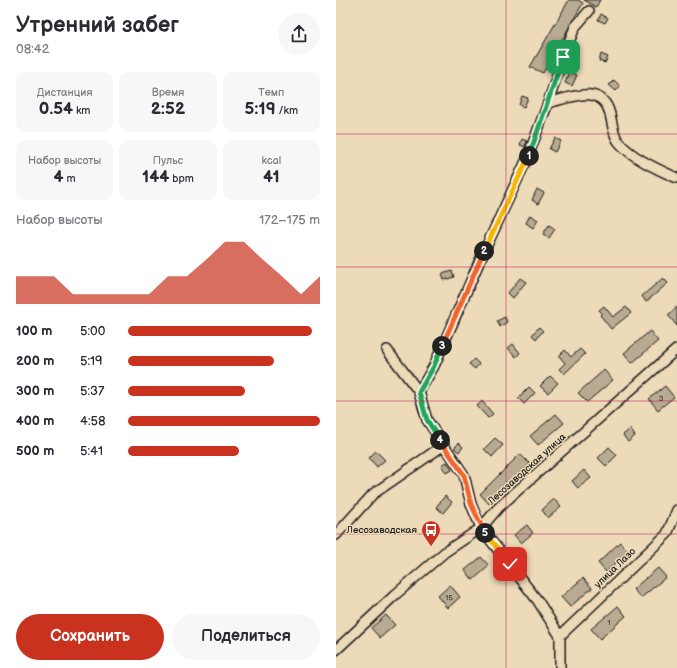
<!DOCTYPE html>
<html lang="ru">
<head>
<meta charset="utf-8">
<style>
  :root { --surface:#fff; --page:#f7f7f7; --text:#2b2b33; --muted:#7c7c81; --accent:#c8321e }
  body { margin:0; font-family:"Balsamiq Sans",sans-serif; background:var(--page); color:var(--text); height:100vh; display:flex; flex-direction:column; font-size:15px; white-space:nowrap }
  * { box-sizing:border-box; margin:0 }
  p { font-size:13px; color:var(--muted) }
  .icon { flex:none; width:22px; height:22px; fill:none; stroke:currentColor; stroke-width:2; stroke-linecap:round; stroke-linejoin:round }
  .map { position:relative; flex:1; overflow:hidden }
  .side { display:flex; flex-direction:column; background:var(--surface); width:336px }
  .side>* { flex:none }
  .pin { position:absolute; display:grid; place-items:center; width:34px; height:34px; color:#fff; margin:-17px; border-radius:8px; box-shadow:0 2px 6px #0006 }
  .km { position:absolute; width:20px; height:20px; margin:-10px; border-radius:50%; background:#222; color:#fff; font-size:11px; line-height:20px; text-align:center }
  .round { display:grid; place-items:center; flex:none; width:42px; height:42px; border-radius:21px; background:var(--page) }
  .overview { display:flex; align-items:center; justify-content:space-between; height:68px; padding:0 16px }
  h1 { font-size:22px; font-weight:700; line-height:30px }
  .stats { display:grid; grid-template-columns:repeat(3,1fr); gap:6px; height:68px; padding:4px 16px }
  .stats div { display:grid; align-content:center; border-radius:10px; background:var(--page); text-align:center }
  .stats b { font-size:17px; font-weight:700 }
  .stats small { font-size:11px; font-weight:400 }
  .stats p { font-size:11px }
  .chart { height:112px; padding:8px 16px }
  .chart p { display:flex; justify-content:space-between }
  .chart svg { width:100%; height:72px; margin-top:4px; fill:var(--accent); opacity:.7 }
  .primary-button { display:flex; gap:8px; margin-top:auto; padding:8px 16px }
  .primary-button a { flex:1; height:46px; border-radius:24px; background:var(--accent); color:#fff; font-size:16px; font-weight:700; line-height:46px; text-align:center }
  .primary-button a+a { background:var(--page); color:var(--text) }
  ul { padding:0 16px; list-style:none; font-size:13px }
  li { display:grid; grid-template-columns:64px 48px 1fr; align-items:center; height:30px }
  li i { height:10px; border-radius:5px; background:var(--accent) }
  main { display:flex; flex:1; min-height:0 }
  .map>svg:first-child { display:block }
</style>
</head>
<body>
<main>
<section class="side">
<div class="overview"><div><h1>Утренний забег</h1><p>08:42</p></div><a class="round"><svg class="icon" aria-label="share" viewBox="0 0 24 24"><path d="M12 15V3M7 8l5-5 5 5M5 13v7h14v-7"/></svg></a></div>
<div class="stats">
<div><p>Дистанция</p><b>0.54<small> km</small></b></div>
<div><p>Время</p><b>2:52</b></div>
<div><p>Темп</p><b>5:19<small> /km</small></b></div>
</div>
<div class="stats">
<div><p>Набор высоты</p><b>4<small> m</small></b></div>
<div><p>Пульс</p><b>144<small> bpm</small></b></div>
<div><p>kcal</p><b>41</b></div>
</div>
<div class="chart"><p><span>Набор высоты</span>172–175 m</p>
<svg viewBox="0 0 160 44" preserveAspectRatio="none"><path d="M0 44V27L10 27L20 27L30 38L40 38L50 38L60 38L70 38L80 27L90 27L100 17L110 6L120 6L130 17L140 27L150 38L160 27V44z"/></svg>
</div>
<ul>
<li><b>100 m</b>5:00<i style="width:96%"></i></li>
<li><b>200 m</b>5:19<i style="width:76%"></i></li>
<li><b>300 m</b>5:37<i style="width:61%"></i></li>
<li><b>400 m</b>4:58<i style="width:100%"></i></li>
<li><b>500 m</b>5:41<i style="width:58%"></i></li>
</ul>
<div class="primary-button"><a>Сохранить</a><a>Поделиться</a></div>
</section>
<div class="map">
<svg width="341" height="668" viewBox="0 0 341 668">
  <rect width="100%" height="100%" fill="#eddab8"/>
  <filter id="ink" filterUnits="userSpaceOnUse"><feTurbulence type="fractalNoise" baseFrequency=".025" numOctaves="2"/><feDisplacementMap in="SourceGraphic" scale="8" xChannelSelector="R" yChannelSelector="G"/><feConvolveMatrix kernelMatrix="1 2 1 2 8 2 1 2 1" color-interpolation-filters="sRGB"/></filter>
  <g filter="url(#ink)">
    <!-- building -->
    <g fill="#b9ab92" stroke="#1c1c1c">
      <polygon points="233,0 242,0 247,3 207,73 194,67"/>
      <polygon points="248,0 264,0 260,7"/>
      <polygon points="265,14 272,18 269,23 262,20"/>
      <polygon points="265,54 272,57 269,63 263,61"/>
      <polygon points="234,72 241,75 236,86 229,83"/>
      <polygon points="278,80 284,86 280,91 273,85"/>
      <polygon points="186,96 192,98 188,107 183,105"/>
      <polygon points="219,138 225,141 219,152 213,149"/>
      <polygon points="186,139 191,141 189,147 184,145"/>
      <polygon points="201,189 208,193 202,204 196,200"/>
      <polygon points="194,215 202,220 197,228 190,223"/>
      <polygon points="213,225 219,229 213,238 207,234"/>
      <polygon points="116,271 118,277 108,280 106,274"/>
      <polygon points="184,278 190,282 177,298 172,293"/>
      <polygon points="327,278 332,283 310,302 306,296"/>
      <polygon points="268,306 277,317 290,307 295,313 275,329 264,315 266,313 263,310"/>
      <polygon points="341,307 341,326 332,315"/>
      <polygon points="169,317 171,322 164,327 161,321"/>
      <polygon points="203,327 207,331 200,339 196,335"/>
      <polygon points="314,331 322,341 296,363 288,353"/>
      <polygon points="177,344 184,353 180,357 172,348"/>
      <polygon points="244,349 249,354 228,374 223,369 229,363 223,356 229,350 235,357"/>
      <polygon points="138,359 143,364 139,369 133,364"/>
      <polygon points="268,370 277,380 251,402 242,393"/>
      <polygon points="214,376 222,383 212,393 204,386"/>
      <polygon points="329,386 338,397 322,410 313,399"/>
      <polygon points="193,387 199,393 188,404 182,398"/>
      <polygon points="146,401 157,414 152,418 141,406"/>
      <polygon points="220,414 228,423 202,445 194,436"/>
      <polygon points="294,429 299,436 292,442 287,435"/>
      <polygon points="159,438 167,445 156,457 148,449"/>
      <polygon points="123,443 127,447 123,452 118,448"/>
      <polygon points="273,447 281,455 270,466 262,458"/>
      <polygon points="40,451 49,460 41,467 33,458"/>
      <polygon points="184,454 194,464 153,504 144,494"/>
      <polygon points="111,462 116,470 111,473 106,465"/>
      <polygon points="248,470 255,478 242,488 236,481"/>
      <polygon points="109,496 116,502 107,513 100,507"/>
      <polygon points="218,499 225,507 212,518 206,510"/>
      <polygon points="191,525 197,533 185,543 178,535"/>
      <polygon points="284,542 292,551 270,572 262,563"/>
      <polygon points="145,557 153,566 137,580 129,570"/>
      <polygon points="322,568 330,577 305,598 297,589"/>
      <polygon points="247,578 256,588 234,607 225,597"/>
      <polygon points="114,585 124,597 112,608 102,596"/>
      <polygon points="282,606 290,616 264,639 255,629"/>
      <polygon points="50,615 59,625 44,638 35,628"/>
    </g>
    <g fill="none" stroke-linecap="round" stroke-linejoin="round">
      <!-- minor casing -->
      <g stroke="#1c1c1c" stroke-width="12">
        <g id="minor">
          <path d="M 212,103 C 235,97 266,83 274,114 C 276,122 277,134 282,141 C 294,157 323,170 341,178"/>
          <polyline points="51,350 83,392 91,420 128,475 135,504 145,528 202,601 224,636 224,668"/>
          <polyline points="83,392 98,366 144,260 191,159 212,103 227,57 239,27 253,11"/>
          <polyline points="0,535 37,494 108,445"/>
          <polyline points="224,636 331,534 341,510"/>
          <polyline points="0,650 60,594 109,552 145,528 162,508 341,349"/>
        </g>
      </g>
      <!-- minor -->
      <use href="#minor" stroke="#eddab8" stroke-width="9"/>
    </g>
  </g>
  <g fill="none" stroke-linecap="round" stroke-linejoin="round" filter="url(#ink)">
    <!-- split-1 casing -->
    <g stroke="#fff" stroke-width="8">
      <polyline id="split-1" points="193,156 227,57"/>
    </g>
    <!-- split-2 casing -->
    <g stroke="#fff" stroke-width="8">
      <polyline id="split-2" points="148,251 193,156"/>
    </g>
    <!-- split-3 casing -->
    <g stroke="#fff" stroke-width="8">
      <polyline id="split-3" points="106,346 148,251"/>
    </g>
    <!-- split-4 casing -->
    <g stroke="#fff" stroke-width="8">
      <polyline id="split-4" points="104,440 91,420 83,392 98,366 106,346"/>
    </g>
    <!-- split-5 casing -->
    <g stroke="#fff" stroke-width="8">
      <polyline id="split-5" points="104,440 128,475 135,504 149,533"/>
    </g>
    <!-- split-6 casing -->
    <g stroke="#fff" stroke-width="8">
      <polyline id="split-6" points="149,533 174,564"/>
    </g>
    <!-- split-1 -->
    <use href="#split-1" stroke="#22a559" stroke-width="5"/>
    <!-- split-2 -->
    <use href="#split-2" stroke="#f5b400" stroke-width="5"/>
    <!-- split-3 -->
    <use href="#split-3" stroke="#f0652b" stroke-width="5"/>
    <!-- split-4 -->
    <use href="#split-4" stroke="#22a559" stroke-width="5"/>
    <!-- split-5 -->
    <use href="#split-5" stroke="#f0652b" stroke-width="5"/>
    <!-- split-6 -->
    <use href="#split-6" stroke="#f5b400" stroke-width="5"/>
  </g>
  <!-- grid -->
  <path fill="none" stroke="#c2185b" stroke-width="1" stroke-opacity="0.55" d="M 170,0 L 170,668M 0,134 L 341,134M 0,267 L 341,267M 0,401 L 341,401M 0,534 L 341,534"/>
  <!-- icons -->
  <defs>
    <g id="bus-pin" transform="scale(1)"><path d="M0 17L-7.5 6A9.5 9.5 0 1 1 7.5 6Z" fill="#c8321e" stroke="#eddab8"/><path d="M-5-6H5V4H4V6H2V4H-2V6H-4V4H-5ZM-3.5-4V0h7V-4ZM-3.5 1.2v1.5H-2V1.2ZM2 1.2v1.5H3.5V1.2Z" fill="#fff"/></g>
  </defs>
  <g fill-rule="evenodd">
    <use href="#bus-pin" x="95" y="530"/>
  </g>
  <g text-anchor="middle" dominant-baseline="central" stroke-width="3" stroke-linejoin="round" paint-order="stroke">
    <!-- number labels -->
    <g font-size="8" fill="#43403a">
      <text x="325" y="398">3</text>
      <text x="113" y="597">15</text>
      <text x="273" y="622">1</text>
    </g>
    <!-- street labels -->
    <g font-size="10" fill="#1c1c1c" stroke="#eddab8">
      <text transform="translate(191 469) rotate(-42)">Лесозаводская улица</text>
      <text transform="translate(279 568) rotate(-44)">улица Лазо</text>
    </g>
    <!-- poi labels -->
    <g font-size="10" fill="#1c1c1c" stroke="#eddab8" text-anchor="end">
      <text x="81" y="530">Лесозаводская</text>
    </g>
  </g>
</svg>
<div class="pin" style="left:227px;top:57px;background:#1e9e55"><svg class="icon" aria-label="arrive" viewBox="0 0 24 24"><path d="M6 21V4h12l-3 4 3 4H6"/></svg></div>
<div class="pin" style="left:174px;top:564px;background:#d93025"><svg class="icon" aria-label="check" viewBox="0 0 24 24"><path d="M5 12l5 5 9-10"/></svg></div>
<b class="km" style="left:193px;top:156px">1</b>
<b class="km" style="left:148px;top:251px">2</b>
<b class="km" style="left:106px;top:346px">3</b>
<b class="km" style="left:104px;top:440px">4</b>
<b class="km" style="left:149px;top:533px">5</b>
</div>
</main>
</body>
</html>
